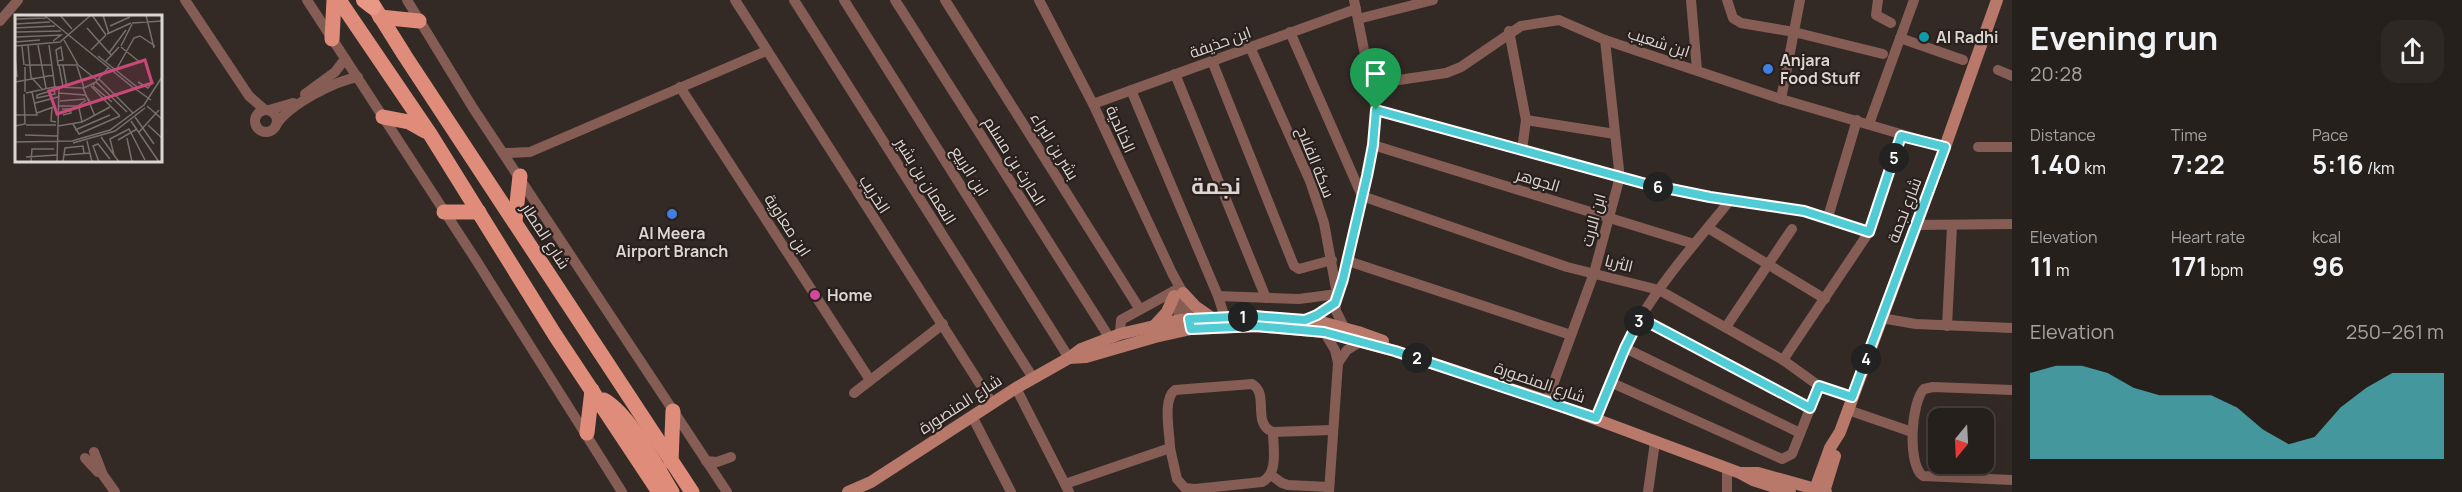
<!DOCTYPE html>
<html lang="en">
<head>
<meta charset="utf-8">
<style>
  :root { --surface:#26201c; --page:#2e2825; --text:#f1f3f6; --muted:#a4a3a3; --line:#423e3b; --accent:#51ccd4 }
  body { margin:0; font-family:Manrope,Cairo,sans-serif; background:var(--page); color:var(--text); height:100vh; display:flex; flex-direction:column; font-size:22px; white-space:nowrap }
  * { box-sizing:border-box; margin:0 }
  p { font-size:20px; color:var(--muted) }
  .icon { flex:none; width:33px; height:33px; fill:none; stroke:currentColor; stroke-width:2; stroke-linecap:round; stroke-linejoin:round }
  .map { position:relative; flex:1; overflow:hidden }
  .side { display:flex; flex-direction:column; background:var(--surface); width:450px }
  .side>* { flex:none }
  .needle { width:39px; rotate:198deg }
  .tools { position:absolute; left:1928px; top:408px; display:grid; gap:12px }
  .tools a { display:grid; place-items:center; width:66px; height:66px; border-radius:12px; background:var(--surface); box-shadow:0 6px 24px #0002,0 0 0 2px var(--line); font-size:30px }
  .pin { position:absolute; display:grid; place-items:center; width:51px; height:51px; color:#fff; margin:-62px -26px; border-radius:50% 50% 50% 0; rotate:-45deg; box-shadow:0 0 6px #0007 }
  .pin .icon { rotate:45deg }
  .km { position:absolute; width:30px; height:30px; margin:-15px; border-radius:50%; background:#222; color:#fff; font-size:16px; line-height:30px; text-align:center }
  .round { display:grid; place-items:center; flex:none; width:63px; height:63px; border-radius:18px; background:var(--page) }
  .headline { display:flex; align-items:center; justify-content:space-between; height:102px; padding:0 18px }
  h1 { font-size:33px; font-weight:700; line-height:45px }
  .metrics { display:grid; grid-template-columns:repeat(3,1fr); gap:9px; height:102px; padding:6px 18px }
  .metrics div { display:grid; align-content:center }
  .metrics b { font-size:26px; font-weight:700 }
  .metrics small { font-size:16px; font-weight:400 }
  .metrics p { font-size:16px }
  .chart { height:168px; padding:12px 18px }
  .chart p { display:flex; justify-content:space-between }
  .chart svg { width:100%; height:108px; margin-top:6px; fill:var(--accent); opacity:.7 }
  main { display:flex; flex:1; min-height:0 }
  .map>svg:first-child { display:block }
</style>
</head>
<body>
<main>
<div class="map">
<svg width="2012" height="492" viewBox="0 0 2012 492">
  <rect width="100%" height="100%" fill="#332a26"/>
  <g fill="none" stroke-linecap="round" stroke-linejoin="round">
    <!-- minor -->
    <g stroke="#865d54" stroke-width="10">
      <polyline points="185,0 249,96 265,110"/>
      <polyline points="307,0 476,260 622,492"/>
      <polyline points="407,0 473,108 727,492"/>
      <polyline points="735,0 992,403"/>
      <polyline points="794,0 1033,378"/>
      <polyline points="844,0 1069,358"/>
      <polyline points="895,0 1109,337"/>
      <polyline points="945,0 1139,308"/>
      <polyline points="1039,0 1093,104 1172,273 1183,293 1190,325"/>
      <polyline points="1691,0 1697,70"/>
      <polyline points="1727,0 1733,18 1741,23 1794,32 1883,54"/>
      <polyline points="1878,0 1876,15 1891,23"/>
      <polyline points="1358,19 1433,0"/>
      <polyline points="0,21 18,0"/>
      <polyline points="1509,31 1526,120 1522,150"/>
      <polyline points="1290,32 1362,196 1567,267 1659,290 1783,360 1819,386 1852,397"/>
      <polyline points="1900,38 1963,60"/>
      <polyline points="1212,61 1294,266 1299,269 1332,260"/>
      <polyline points="1998,70 2012,76"/>
      <polyline points="1175,74 1266,298"/>
      <polyline points="1372,84 1446,73 1461,67 1521,26 1559,20 1605,40 1781,99 1945,147"/>
      <polyline points="680,87 870,380"/>
      <polyline points="1131,90 1218,296 1225,318"/>
      <polyline points="305,94 335,72 345,59"/>
      <polyline points="1781,99 1800,0"/>
      <polyline points="1093,104 1356,9"/>
      <polyline points="269,110 293,103"/>
      <polyline points="1376,110 1646,185 1710,197 1804,211 1869,232"/>
      <circle cx="266" cy="121" r="11"/>
      <polyline points="1526,120 1615,134"/>
      <polyline points="1869,124 1914,0"/>
      <path d="M 276,125 C 289,105 334,81 358,77"/>
      <polyline points="1373,145 1694,244"/>
      <polyline points="1978,147 2012,147"/>
      <polyline points="505,153 530,152 766,51"/>
      <polyline points="1828,217 1857,120"/>
      <polyline points="1916,225 2012,224"/>
      <polyline points="1708,228 1825,299"/>
      <polyline points="1348,261 1571,335"/>
      <polyline points="1174,291 1181,326"/>
      <polyline points="1218,296 1299,299 1337,294 1324,223 1310,181 1250,47"/>
      <polyline points="1640,318 1810,408"/>
      <polyline points="1881,318 1916,324 2012,328"/>
      <polyline points="1305,319 1317,316 1335,302"/>
      <polyline points="1947,326 1952,226"/>
      <polyline points="1344,327 1336,311 1335,302 1343,279 1367,176 1373,145 1376,110 1354,0"/>
      <polyline points="1726,327 1792,229"/>
      <polyline points="1324,332 1335,350 1338,363 1329,492"/>
      <polyline points="1120,334 1121,320 1174,291"/>
      <polyline points="1625,348 1800,433"/>
      <polyline points="1783,360 1869,232 1901,136"/>
      <polyline points="1338,363 1347,350 1360,342"/>
      <polyline points="1610,382 1782,459 1792,454 1819,386"/>
      <polyline points="1016,388 1069,492"/>
      <path d="M 2012,390 L 1933,387 L 1924,389 C 1911,402 1907,465 1923,476 L 2012,480"/>
      <polyline points="854,393 943,324"/>
      <polyline points="1547,401 1594,273 1618,184 1619,170 1605,40"/>
      <polyline points="1848,410 1912,432"/>
      <polyline points="972,416 1011,492"/>
      <path d="M 1595,418 C 1609,384 1622,349 1641,317 C 1666,275 1700,238 1731,199"/>
      <path d="M 1170,448 L 1177,479 L 1185,488 L 1195,489 L 1262,482 C 1279,473 1273,448 1273,432"/>
      <polyline points="94,452 103,475 115,492"/>
      <polyline points="85,458 98,472"/>
      <polyline points="706,461 717,462 731,457"/>
      <polyline points="1727,469 1727,492"/>
      <polyline points="1271,475 1282,483 1288,485 1329,487"/>
      <path d="M 1065,484 L 1170,448 C 1170,434 1162,399 1175,390 L 1252,384 C 1270,394 1251,424 1273,432 L 1332,430"/>
      <polyline points="1648,492 1655,442"/>
    </g>
    <!-- secondary -->
    <g stroke="#b8786a" stroke-width="12">
      <polyline points="1183,293 1196,307 1212,318"/>
      <polyline points="1155,325 1167,312 1174,296"/>
      <polyline points="1069,358 1086,357 1155,337 1191,329 1256,326 1324,332 1395,351 1547,401 1740,473 1753,480 1790,492"/>
      <polyline points="1742,473 1758,473 1826,492"/>
      <polyline points="848,492 871,482 1016,388 1069,358 1081,349 1120,334 1180,320 1254,316 1325,323 1358,332 1383,341"/>
      <polyline points="1814,492 1830,448 1840,432 1945,147 1997,0"/>
      <polyline points="1824,492 1835,456"/>
    </g>
    <!-- primary -->
    <g stroke="#df8c7a" stroke-width="15">
      <polyline points="339,0 430,134 555,335 659,492"/>
      <polyline points="370,0 405,56 692,492"/>
      <polyline points="380,17 419,21"/>
      <polyline points="332,39 334,0"/>
      <polyline points="383,117 409,122 425,131"/>
      <polyline points="444,212 479,212"/>
      <polyline points="515,221 520,176"/>
      <path d="M 604,400 C 630,415 656,466 672,492"/>
      <polyline points="587,433 592,390"/>
      <polyline points="671,462 673,411"/>
    </g>
    <!-- trunk -->
    <polyline stroke="#ea9886" stroke-width="16" points="364,0 373,7"/>
  </g>
  <g fill="none" stroke-linecap="round" stroke-linejoin="round">
    <!-- route casing -->
    <g stroke="#fff" stroke-width="12">
      <polygon id="route" points="1376,110 1646,184 1710,197 1804,211 1869,232 1901,136 1945,147 1852,397 1819,386 1810,408 1640,318 1625,348 1596,418 1395,351 1324,332 1256,326 1191,329 1189,319 1254,316 1305,320 1317,315 1335,303 1343,279 1367,176 1373,145"/>
    </g>
    <!-- route -->
    <use href="#route" stroke="#51ccd4" stroke-width="8"/>
  </g>
  <!-- markers -->
  <circle fill="#0f9aa8" stroke="#29201d" stroke-width="2" cx="1924" cy="37" r="6"/>
  <g fill="#3f7fe0" stroke="#29201d" stroke-width="2">
    <circle cx="1768" cy="69" r="6"/>
    <circle cx="672" cy="214" r="6"/>
  </g>
  <circle fill="#d1479c" stroke="#29201d" stroke-width="2" cx="815" cy="295" r="6"/>
  <g text-anchor="middle" dominant-baseline="central" stroke-width="4.5" stroke-linejoin="round" paint-order="stroke">
    <!-- poi labels -->
    <g font-size="16" font-weight="bold" fill="#dcd6d3" stroke="#29201d" text-anchor="start">
      <text x="1936" y="37">Al Radhi</text>
      <text x="1780" y="60">Anjara<tspan x="1780" dy="18">Food Stuff</tspan></text>
      <text x="672" y="233" text-anchor="middle">Al Meera<tspan x="672" dy="18">Airport Branch</tspan></text>
      <text x="827" y="295">Home</text>
    </g>
    <!-- street labels -->
    <g font-size="16" fill="#dcd6d3" stroke="#29201d">
      <text transform="translate(1220 42) rotate(-20)">ابن حذيفة</text>
      <text transform="translate(1659 42) rotate(18)">ابن شعيب</text>
      <text transform="translate(1121 129) rotate(66)">الخالدية</text>
      <text transform="translate(1055 146) rotate(58)">بشر بن البراء</text>
      <text transform="translate(1015 161) rotate(58)">الحارث بن مسلم</text>
      <text transform="translate(1316 162) rotate(68)">سكة الفلاح</text>
      <text transform="translate(970 171) rotate(58)">ابن الربيع</text>
      <text transform="translate(1538 180) rotate(17)">الجوهر</text>
      <text transform="translate(926 181) rotate(58)">النعمان بن بشير</text>
      <text transform="translate(875 194) rotate(57)">الخريب</text>
      <text transform="translate(1904 210) rotate(-69)">شارع نجمة</text>
      <text transform="translate(1593 220) rotate(-75)">ابن الارت</text>
      <text transform="translate(788 225) rotate(57)">ابن معاوية</text>
      <text transform="translate(546 236) rotate(57)">شارع المطار</text>
      <text transform="translate(1619 263) rotate(14)">الثريا</text>
      <text transform="translate(1540 382) rotate(19)">شارع المنصورة</text>
      <text transform="translate(960 404) rotate(-33)">شارع المنصورة</text>
    </g>
    <!-- district labels -->
    <g font-size="22" font-weight="bold" fill="#dcd6d3" stroke="#29201d">
      <text x="1216" y="186">نجمة</text>
    </g>
  </g>
  <!-- overview -->
  <g transform="translate(15 15)">
    <rect width="147" height="147" fill="#332a26"/>
    <path fill="none" stroke="#776f6b" stroke-width="1.5" d="M 29,0 L 121,75M 45,0 L 57,14M 77,0 L 91,20M 88,0 L 94,19M 131,0 L 139,33M 0,4 L 31,3M 117,8 L 147,6M 0,9 L 35,7M 95,11 L 115,2M 0,13 L 40,11M 72,13 L 97,41M 0,17 L 46,16M 92,19 L 116,8M 125,21 L 140,31M 1,22 L 46,20 L 38,26M 49,25 L 63,50M 0,27 L 25,25M 13,30 L 16,62 L 27,74M 23,30 L 31,73M 34,30 L 40,73M 0,31 L 45,27 L 76,0M 7,31 L 9,50M 106,31 L 117,9M 106,32 L 126,48M 76,35 L 91,20M 94,38 L 111,15M 0,40 L 2,62M 83,41 L 122,72M 42,46 L 48,45 L 46,32 L 41,35 L 43,50M 91,46 L 104,32M 10,50 L 37,50M 42,50 L 62,50M 44,50 L 48,72M 48,50 L 52,73M 63,50 L 82,65M 62,51 L 69,73M 101,55 L 119,23 L 125,21M 84,64 L 118,98M 0,67 L 39,60M 81,67 L 112,97M 123,67 L 133,73 L 138,66M 78,70 L 94,52M 76,71 L 105,101M 78,71 L 97,87M 68,73 L 80,101M 119,73 L 136,85M 39,75 L 40,79 L 22,83 L 22,80 ZM 10,77 L 10,52M 11,78 L 39,72 L 69,73 L 81,67M 44,78 L 70,80 L 75,86M 45,86 L 70,84M 20,88 L 43,82M 43,91 L 63,91 L 71,85M 132,91 L 147,104M 37,93 L 36,106 L 41,107M 47,94 L 55,94 L 56,98 L 48,100M 22,98 L 41,91M 0,100 L 22,100 L 17,77M 120,102 L 139,129M 116,106 L 144,147M 67,107 L 64,93 L 72,88M 58,109 L 64,119 L 105,101M 11,110 L 41,110M 133,110 L 147,123M 0,111 L 10,109 L 9,79M 43,111 L 67,107 L 95,92M 43,111 L 44,72M 60,115 L 95,100M 124,117 L 144,95M 10,120 L 42,121M 86,122 L 104,147M 112,123 L 117,147M 103,125 L 122,114M 72,126 L 77,147M 0,127 L 57,126 L 95,115 L 129,90 L 147,62M 58,128 L 100,116 L 130,93M 49,140 L 75,138M 99,140 L 95,124 L 114,114 L 130,145M 11,142 L 42,140M 16,147 L 17,134 L 39,134M 42,147 L 43,111M 48,147 L 50,133 L 68,131 L 69,139M 84,147 L 78,131 L 83,129 L 95,144"/>
    <path fill="#c84879" fill-opacity="0.15" stroke="#c84879" stroke-width="3" d="M 130,45 L 137,68 L 42,99 L 34,76 Z"/>
    <rect width="147" height="147" fill="none" stroke="#dcd6d3" stroke-width="3"/>
  </g>
</svg>
<div class="tools">
<a><svg class="needle" viewBox="-14 -14 28 28"><path d="M0-13l5 13h-10z" fill="#e53935"/><path d="M0 13l5-13h-10z" fill="#a4a3a3"/></svg></a>
</div>
<div class="pin" style="left:1376px;top:110px;background:#1e9e55"><svg class="icon" aria-label="arrive" viewBox="0 0 24 24"><path d="M6 21V4h12l-3 4 3 4H6"/></svg></div>
<b class="km" style="left:1243px;top:317px">1</b>
<b class="km" style="left:1417px;top:358px">2</b>
<b class="km" style="left:1639px;top:321px">3</b>
<b class="km" style="left:1866px;top:359px">4</b>
<b class="km" style="left:1894px;top:158px">5</b>
<b class="km" style="left:1658px;top:187px">6</b>
</div>
<section class="side">
<div class="headline"><div><h1>Evening run</h1><p>20:28</p></div><a class="round"><svg class="icon" aria-label="share" viewBox="0 0 24 24"><path d="M12 15V3M7 8l5-5 5 5M5 13v7h14v-7"/></svg></a></div>
<div class="metrics">
<div><p>Distance</p><b>1.40<small> km</small></b></div>
<div><p>Time</p><b>7:22</b></div>
<div><p>Pace</p><b>5:16<small> /km</small></b></div>
</div>
<div class="metrics">
<div><p>Elevation</p><b>11<small> m</small></b></div>
<div><p>Heart rate</p><b>171<small> bpm</small></b></div>
<div><p>kcal</p><b>96</b></div>
</div>
<div class="chart"><p><span>Elevation</span>250–261 m</p>
<svg viewBox="0 0 160 44" preserveAspectRatio="none"><path d="M0 44V9L10 6L20 6L30 9L40 15L50 18L60 18L70 18L80 23L90 32L100 38L110 35L120 23L130 15L140 9L150 9L160 9V44z"/></svg>
</div>
</section>
</main>
</body>
</html>
